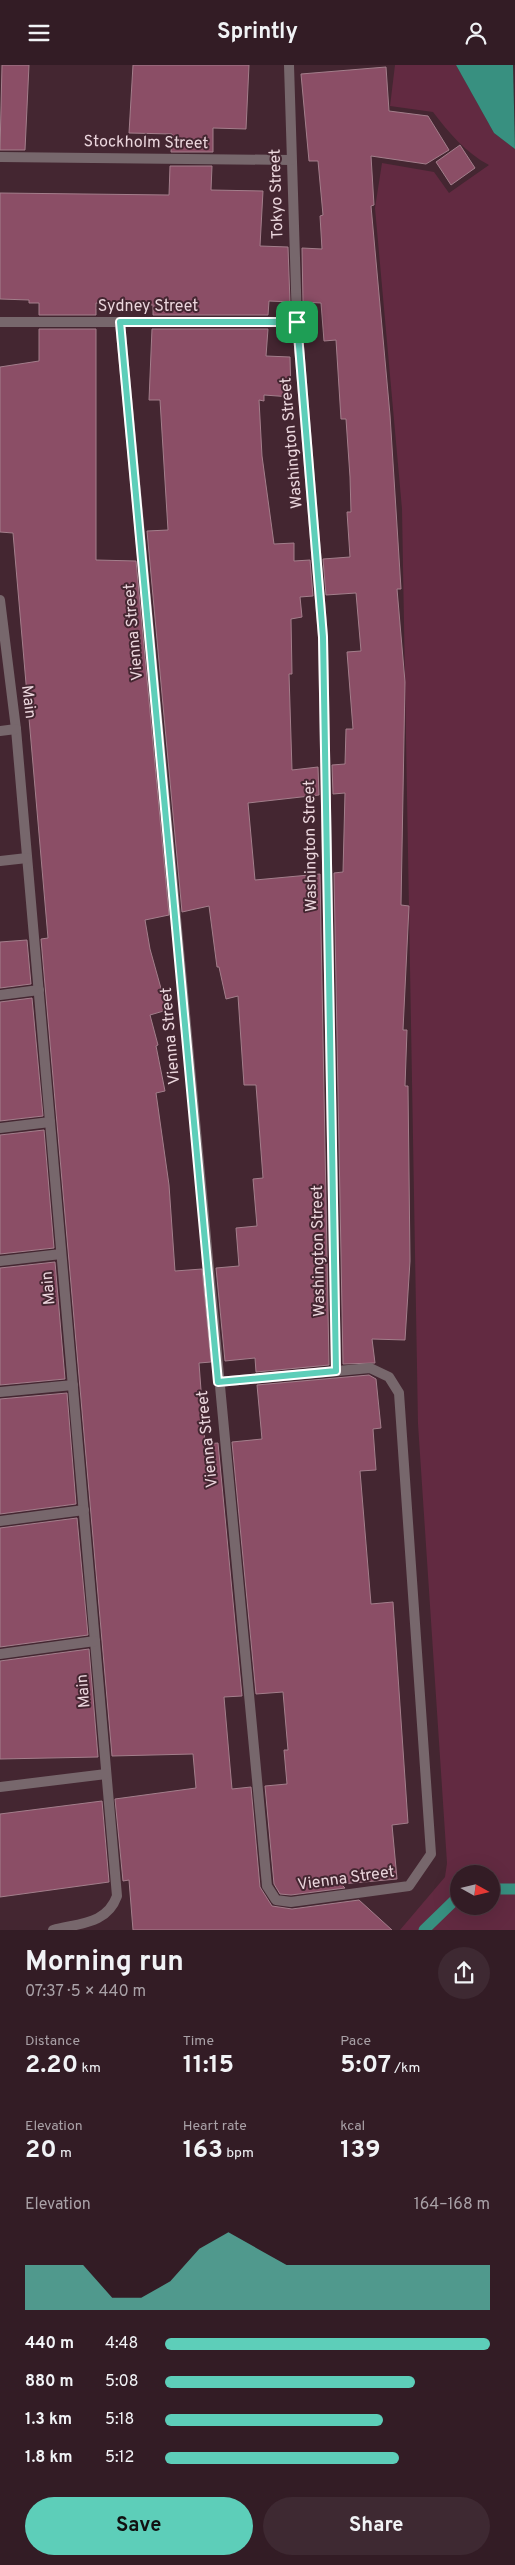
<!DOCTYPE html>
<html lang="en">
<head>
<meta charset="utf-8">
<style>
  :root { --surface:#331c25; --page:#3e2932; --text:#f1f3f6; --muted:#a9a1a7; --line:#4e3a42; --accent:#5dceb9 }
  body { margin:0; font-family:Overpass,sans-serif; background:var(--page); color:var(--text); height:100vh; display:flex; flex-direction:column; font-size:19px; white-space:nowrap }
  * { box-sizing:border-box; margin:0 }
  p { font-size:16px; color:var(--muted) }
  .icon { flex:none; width:28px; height:28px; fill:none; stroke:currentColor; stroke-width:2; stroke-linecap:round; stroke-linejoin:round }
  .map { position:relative; height:1865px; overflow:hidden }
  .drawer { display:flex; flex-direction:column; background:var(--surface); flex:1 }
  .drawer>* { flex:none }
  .needle { width:32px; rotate:98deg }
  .buttons { position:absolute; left:450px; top:1800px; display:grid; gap:10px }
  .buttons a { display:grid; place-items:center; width:50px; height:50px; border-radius:50%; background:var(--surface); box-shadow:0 5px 20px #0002,0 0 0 1px var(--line); font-size:25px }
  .pin { position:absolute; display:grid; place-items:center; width:42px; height:42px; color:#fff; margin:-21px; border-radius:10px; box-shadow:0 2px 8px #0006 }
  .round { display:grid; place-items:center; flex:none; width:52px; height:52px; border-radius:26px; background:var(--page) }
  .headline { display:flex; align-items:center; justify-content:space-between; height:85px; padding:0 25px }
  h1 { font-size:28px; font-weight:700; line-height:38px }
  .stats { display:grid; grid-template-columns:repeat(3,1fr); gap:8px; height:85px; padding:5px 25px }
  .stats div { display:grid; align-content:center }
  .stats b { font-size:25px; font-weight:700 }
  .stats small { font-size:14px; font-weight:400 }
  .stats p { font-size:14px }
  .chart { height:140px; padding:10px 25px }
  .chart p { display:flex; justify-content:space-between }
  .chart svg { width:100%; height:90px; margin-top:5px; fill:var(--accent); opacity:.7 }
  .action { display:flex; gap:10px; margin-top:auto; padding:10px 25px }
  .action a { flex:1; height:58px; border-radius:30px; background:var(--accent); color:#111; font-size:20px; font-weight:700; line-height:58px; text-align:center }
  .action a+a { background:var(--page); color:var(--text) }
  ul { padding:0 25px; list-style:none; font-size:16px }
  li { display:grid; grid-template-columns:80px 60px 1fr; align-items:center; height:38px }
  li i { height:12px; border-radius:6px; background:var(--accent) }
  header { display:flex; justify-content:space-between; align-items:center; height:65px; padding:0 25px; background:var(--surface); font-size:22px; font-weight:700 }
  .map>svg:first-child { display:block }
</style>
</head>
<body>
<header><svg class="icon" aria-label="menu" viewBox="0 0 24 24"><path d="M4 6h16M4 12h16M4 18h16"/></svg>Sprintly<svg class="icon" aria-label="person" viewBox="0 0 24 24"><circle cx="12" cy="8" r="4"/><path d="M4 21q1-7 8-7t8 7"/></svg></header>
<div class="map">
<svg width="515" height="1865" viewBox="0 0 515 1865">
  <rect width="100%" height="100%" fill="#442631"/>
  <!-- green -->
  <path fill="#622a41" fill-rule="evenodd" d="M 395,0 L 456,0 L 494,68 L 515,84 L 515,1865 L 400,1865 L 445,1812 L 447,1798 L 418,1359 L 402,444 L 375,143 L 382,98 L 434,107 L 449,128 L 489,100 C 466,88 449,68 433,47 L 390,41 ZM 459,1809 L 491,1809 L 491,1841 L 459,1841 Z"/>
  <!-- water -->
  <polygon fill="#389080" points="456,0 513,0 515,84 494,68"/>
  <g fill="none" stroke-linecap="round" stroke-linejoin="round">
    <!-- stream -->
    <g stroke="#389080" stroke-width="11">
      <polyline points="491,1824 515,1824"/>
      <polyline points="424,1865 459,1831"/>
    </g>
  </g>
  <!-- building -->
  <g fill="#8b4e66" stroke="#a37e8b">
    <polygon points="2,0 29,0 25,85 0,85"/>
    <polygon points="133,0 249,0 246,64 213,63 213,87 171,87 172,69 129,68"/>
    <polygon points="386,2 389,46 428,51 449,85 426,99 371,91 374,140 371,141 390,350 401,524 397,524 405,617 401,840 409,841 403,965 407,965 405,1021 408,1021 410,1196 405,1275 372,1274 375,1298 343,1299 334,808 343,807 345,728 333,729 332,700 345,699 346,664 353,664 347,587 361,586 356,528 326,530 323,494 350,492 347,447 351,447 350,412 346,354 341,354 336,275 324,276 321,238 303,237 302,183 322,184 320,151 323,150 318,96 309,96 301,9"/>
    <polygon points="460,80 475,103 451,120 436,97"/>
    <polygon points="170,101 212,101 211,125 263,126 260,181 288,182 290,237 269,236 268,250 153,250 153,240 96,238 96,250 39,250 39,238 29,238 29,235 0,234 0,128 169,130"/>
    <polygon points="39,264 96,264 96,495 136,496 169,850 145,855 150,884 167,945 150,950 158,980 156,981 165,1026 156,1028 169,1120 175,1206 202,1204 211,1297 199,1298 205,1379 218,1378 242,1631 224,1632 232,1724 251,1722 260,1822 272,1841 292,1844 359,1835 392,1865 133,1865 129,1815 123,1816 115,1734 196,1723 193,1689 112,1691 41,874 48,873 13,468 0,467 0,302 39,296"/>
    <polygon points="152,264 268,264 266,291 290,292 291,332 264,330 264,336 259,335 262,391 274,479 294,478 294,496 310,495 313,531 300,532 302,552 291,554 292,609 289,609 292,705 318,702 319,730 248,738 255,815 320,809 329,1300 256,1307 255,1293 225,1296 216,1203 239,1201 236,1163 257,1161 253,1114 263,1113 256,1020 244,1020 238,931 226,934 219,902 217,902 209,841 182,847 147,466 168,465 160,335 149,335"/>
    <polygon points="27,875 31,919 0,923 0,877"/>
    <polygon points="32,933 43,1051 0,1056 0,937"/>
    <polygon points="44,1065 54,1183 0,1189 0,1070"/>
    <polygon points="55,1197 65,1314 0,1320 0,1203"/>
    <polygon points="369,1310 376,1314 381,1363 373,1364 376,1405 360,1406 371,1539 393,1537 408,1758 392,1760 397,1814 341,1819 345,1823 291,1830 280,1829 274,1819 265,1721 287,1719 284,1685 288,1685 283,1627 256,1629 232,1377 262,1374 257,1320"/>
    <polygon points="67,1328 76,1439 0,1449 0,1334"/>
    <polygon points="77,1453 88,1570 0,1582 0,1463"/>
    <polygon points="89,1584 98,1692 0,1694 0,1596"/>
    <polygon points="102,1736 109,1817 0,1832 0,1749"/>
  </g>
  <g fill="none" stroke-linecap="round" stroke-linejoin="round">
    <!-- minor -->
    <g stroke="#77676c" stroke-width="10">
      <polyline points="289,0 297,257 323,572 336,1306"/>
      <polyline points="0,92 291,95"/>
      <polyline points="0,257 297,257"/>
      <polyline points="120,257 267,1821 276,1835 291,1837 409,1821 431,1789 399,1328 389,1312 370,1303 218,1317"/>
      <path d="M 0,535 L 16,664 L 117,1831 C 107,1859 80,1858 53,1865"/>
      <polyline points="0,666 16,664"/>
      <polyline points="0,796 27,793"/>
      <polyline points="0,930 39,925"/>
      <polyline points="0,1063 50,1057"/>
      <polyline points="0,1196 61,1189"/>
      <polyline points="0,1327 73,1320"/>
      <polyline points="0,1456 84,1445"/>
      <polyline points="0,1589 95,1576"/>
      <polyline points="0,1722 106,1709"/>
    </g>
  </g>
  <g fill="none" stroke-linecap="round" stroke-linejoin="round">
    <!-- route casing -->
    <g stroke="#fff" stroke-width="10">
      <polygon id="route" points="120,257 297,257 323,572 336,1306 218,1317"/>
    </g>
    <!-- route -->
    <use href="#route" stroke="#5dceb9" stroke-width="6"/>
  </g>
  <g text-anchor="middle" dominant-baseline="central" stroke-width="4" stroke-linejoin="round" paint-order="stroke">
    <!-- street labels -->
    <g font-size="16" fill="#ebd6dd" stroke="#442631">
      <text transform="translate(146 78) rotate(1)">Stockholm Street</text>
      <text transform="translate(277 129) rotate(-92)">Tokyo Street</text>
      <text x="148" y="242">Sydney Street</text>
      <text transform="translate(292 378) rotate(-95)">Washington Street</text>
      <text transform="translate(134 567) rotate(-95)">Vienna Street</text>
      <text transform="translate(28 637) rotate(83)">Main</text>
      <text transform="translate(311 781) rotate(-91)">Washington Street</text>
      <text transform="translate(171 971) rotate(-95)">Vienna Street</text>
      <text transform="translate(319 1186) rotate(-91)">Washington Street</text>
      <text transform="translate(49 1223) rotate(-95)">Main</text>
      <text transform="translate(208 1374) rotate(-96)">Vienna Street</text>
      <text transform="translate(84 1626) rotate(-95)">Main</text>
      <text transform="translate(346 1814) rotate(-8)">Vienna Street</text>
    </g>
  </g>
</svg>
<div class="buttons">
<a><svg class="needle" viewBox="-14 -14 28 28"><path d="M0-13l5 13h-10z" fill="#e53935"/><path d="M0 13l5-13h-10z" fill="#a9a1a7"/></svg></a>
</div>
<div class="pin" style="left:297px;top:257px;background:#1e9e55"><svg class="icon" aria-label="arrive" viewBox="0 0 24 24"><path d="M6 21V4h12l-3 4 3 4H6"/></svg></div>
</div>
<section class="drawer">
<div class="headline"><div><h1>Morning run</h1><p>07:37 · 5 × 440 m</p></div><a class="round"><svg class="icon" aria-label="share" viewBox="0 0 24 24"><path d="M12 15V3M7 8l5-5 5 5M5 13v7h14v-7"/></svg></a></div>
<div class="stats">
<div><p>Distance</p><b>2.20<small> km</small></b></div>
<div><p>Time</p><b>11:15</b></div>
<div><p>Pace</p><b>5:07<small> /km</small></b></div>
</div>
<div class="stats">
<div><p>Elevation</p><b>20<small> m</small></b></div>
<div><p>Heart rate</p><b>163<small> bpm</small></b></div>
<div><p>kcal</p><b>139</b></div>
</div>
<div class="chart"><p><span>Elevation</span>164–168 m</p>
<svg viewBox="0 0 160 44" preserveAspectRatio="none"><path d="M0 44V22L10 22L20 22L30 38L40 38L50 30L60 14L70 6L80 14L90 22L100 22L110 22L120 22L130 22L140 22L150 22L160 22V44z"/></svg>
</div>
<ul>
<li><b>440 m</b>4:48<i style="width:100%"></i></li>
<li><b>880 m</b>5:08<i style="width:77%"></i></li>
<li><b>1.3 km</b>5:18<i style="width:67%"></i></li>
<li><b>1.8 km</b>5:12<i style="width:72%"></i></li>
</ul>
<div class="action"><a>Save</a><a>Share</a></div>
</section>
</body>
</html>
